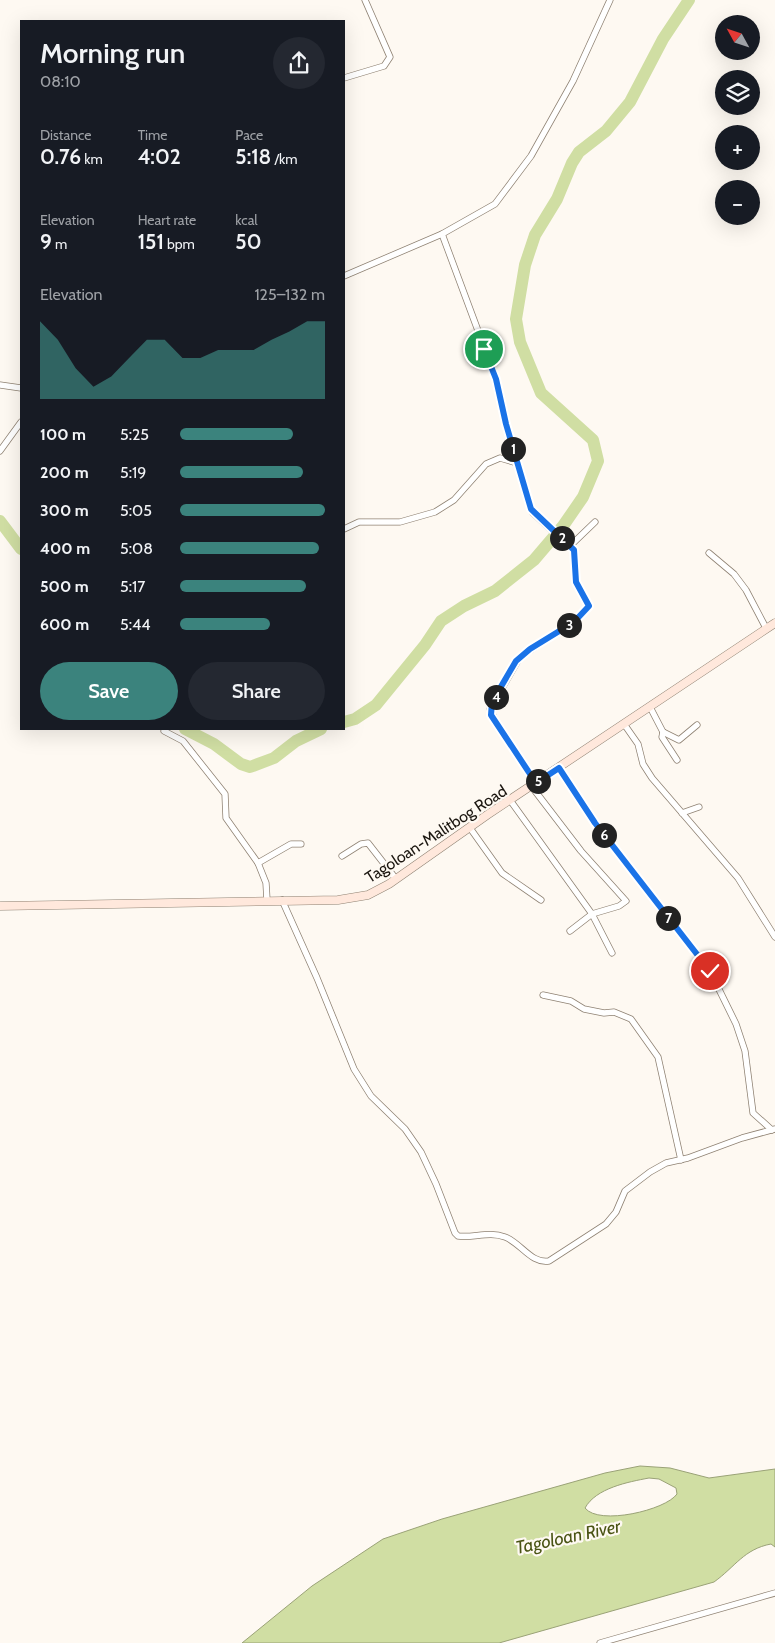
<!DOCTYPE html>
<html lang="en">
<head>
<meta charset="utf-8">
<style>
  :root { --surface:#171b24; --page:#242831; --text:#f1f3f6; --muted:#9ea1a6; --accent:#3b837d }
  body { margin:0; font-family:Cabin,sans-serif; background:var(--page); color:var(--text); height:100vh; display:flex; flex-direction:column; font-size:19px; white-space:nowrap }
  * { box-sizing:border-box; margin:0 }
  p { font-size:16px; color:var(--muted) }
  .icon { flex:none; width:28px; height:28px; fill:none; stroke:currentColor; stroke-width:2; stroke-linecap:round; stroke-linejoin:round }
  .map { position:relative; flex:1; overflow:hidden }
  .panel { position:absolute; left:20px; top:20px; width:325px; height:710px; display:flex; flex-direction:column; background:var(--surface); border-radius:0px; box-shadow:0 5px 20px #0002 }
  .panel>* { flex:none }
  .needle { width:32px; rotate:310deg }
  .fabs { position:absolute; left:715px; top:15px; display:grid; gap:10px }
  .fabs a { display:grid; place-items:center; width:45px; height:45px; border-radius:50%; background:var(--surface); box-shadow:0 5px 20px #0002; font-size:25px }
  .pin { position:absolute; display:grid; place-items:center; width:42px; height:42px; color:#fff; margin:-21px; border:2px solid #fff; border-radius:50%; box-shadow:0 1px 5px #0007 }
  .km { position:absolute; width:25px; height:25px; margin:-12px; border-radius:50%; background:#222; color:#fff; font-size:14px; line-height:25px; text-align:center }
  .round { display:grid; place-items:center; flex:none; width:52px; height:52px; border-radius:26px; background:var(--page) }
  .head { display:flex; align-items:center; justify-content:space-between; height:85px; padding:0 20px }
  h1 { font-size:28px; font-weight:600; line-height:38px }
  .stats { display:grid; grid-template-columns:repeat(3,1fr); gap:8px; height:85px; padding:5px 20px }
  .stats div { display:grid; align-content:center }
  .stats b { font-size:21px; font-weight:600 }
  .stats small { font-size:14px; font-weight:400 }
  .stats p { font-size:14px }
  .chart { height:140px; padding:10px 20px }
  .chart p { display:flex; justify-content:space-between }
  .chart svg { width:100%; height:90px; margin-top:5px; fill:var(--accent); opacity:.7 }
  .button { display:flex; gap:10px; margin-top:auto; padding:10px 20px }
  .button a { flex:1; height:58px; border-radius:30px; background:var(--accent); color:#fff; font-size:20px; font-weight:600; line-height:58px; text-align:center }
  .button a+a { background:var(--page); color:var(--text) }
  ul { padding:0 20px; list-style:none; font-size:16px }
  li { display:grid; grid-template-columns:80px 60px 1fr; align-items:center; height:38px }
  li i { height:12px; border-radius:6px; background:var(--accent) }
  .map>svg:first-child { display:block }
</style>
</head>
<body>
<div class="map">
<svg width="775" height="1643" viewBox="0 0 775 1643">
  <rect width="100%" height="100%" fill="#fef9f2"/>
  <!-- water -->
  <path fill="#d0dea3" stroke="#9aa277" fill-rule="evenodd" d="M 640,1466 L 670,1468 L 709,1478 L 775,1469 L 775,1547 L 771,1544 C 744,1549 735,1567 714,1582 L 499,1643 L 242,1643 L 312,1586 L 383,1539 L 442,1519 L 605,1473 ZM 649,1478 L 659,1479 L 676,1488 L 677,1494 C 666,1510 599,1526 585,1508 C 596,1488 628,1482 649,1478 Z"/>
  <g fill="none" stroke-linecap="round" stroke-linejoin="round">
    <!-- river -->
    <g stroke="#d0dea3" stroke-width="12">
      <polyline points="0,521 21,549"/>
      <polyline points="344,722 355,719 376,705 425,645 441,621 464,606 495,591 534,560 563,526 583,497 598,461 593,440 541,393 520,342 516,319 525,265 535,235 557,199 572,163 579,152 606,131 630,102 663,39 689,0"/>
      <polyline points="185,729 214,744 241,764 250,767 274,758 296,741 321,729"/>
    </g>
    <!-- minor casing -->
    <g stroke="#8f8273" stroke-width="7">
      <g id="minor">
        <polyline points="344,78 384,66 390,57 365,0"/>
        <polyline points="442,234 496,379 506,425 529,504 533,513 574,551 576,582 589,606 574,621 520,657 490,709 499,728 536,783"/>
        <polyline points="344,276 442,234 495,204 531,156 573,81 610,0"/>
        <polyline points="0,385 21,388"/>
        <polyline points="0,451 21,422"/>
        <polyline points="344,529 359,522 400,522 435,512 454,500 486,464 500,458 517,463"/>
        <polyline points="570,546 595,522"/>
        <polyline points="709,553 734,574 746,590 766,628"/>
        <polyline points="650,707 663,732 679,740 697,725"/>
        <polyline points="624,724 638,744 643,764 652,778 738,878 775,937"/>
        <polyline points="164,731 183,741 225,794 226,818 258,863 266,883 267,900"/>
        <polyline points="663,732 662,737 677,760"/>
        <polyline points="559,768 595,823 710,971 736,1024 745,1051 753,1113 772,1130"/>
        <polyline points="532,787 581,851 626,901 619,906 592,914 570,931"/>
        <polyline points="510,800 592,914 612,953"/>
        <polyline points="682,813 699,807"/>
        <polyline points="470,828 502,873 541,900"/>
        <polyline points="342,856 361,844 368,843 396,879"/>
        <polyline points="258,863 291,844 301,844"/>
        <path d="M 282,900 L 317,978 L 354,1069 L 371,1096 L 405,1129 L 421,1152 L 436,1184 L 455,1233 L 458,1236 C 474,1238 489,1231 505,1237 C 521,1243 531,1264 549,1261 L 606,1224 L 616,1212 L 625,1191 L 650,1172 L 666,1163 L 688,1158 L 742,1138 L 775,1129"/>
        <polyline points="543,995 571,1001 584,1009 604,1013 614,1012 631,1019 658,1057 681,1160"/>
        <polyline points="600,1643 775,1593"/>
      </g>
    </g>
    <!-- secondary casing -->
    <g stroke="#8f8273" stroke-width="9">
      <polyline id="secondary" points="0,906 338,900 368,895 389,884 487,815 775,623"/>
    </g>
    <!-- minor -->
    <use href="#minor" stroke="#fff" stroke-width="5.5"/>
    <!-- secondary -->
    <use href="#secondary" stroke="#ffe8dc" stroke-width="8"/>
  </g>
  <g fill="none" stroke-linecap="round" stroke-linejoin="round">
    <!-- route casing -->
    <g stroke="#fff" stroke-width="10">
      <polyline id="route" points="484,349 496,379 506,424 531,509 574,550 576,582 589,606 574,622 530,649 516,661 492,702 491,715 536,783 559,768 595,823 710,971"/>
    </g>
    <!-- route -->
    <use href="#route" stroke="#1a73e8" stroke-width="6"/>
  </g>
  <g text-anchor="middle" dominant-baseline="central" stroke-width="4.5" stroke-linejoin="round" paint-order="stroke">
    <!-- street labels -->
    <g font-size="16" fill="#1b1610" stroke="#fef9f2">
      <text transform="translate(436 834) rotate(-33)">Tagoloan-Malitbog Road</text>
    </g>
    <!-- water labels -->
    <g font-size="18" font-style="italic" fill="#495313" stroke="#fef9f2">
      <text transform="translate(568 1537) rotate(-12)">Tagoloan River</text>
    </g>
  </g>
</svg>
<div class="fabs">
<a><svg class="needle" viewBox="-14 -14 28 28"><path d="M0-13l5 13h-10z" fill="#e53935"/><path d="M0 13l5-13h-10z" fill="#9ea1a6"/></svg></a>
<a><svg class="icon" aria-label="layers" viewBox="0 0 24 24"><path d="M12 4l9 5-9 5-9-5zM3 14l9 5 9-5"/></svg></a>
<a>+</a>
<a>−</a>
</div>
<div class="pin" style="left:484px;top:349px;background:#1e9e55"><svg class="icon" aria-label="arrive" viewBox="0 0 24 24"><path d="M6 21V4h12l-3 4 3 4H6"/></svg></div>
<div class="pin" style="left:710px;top:971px;background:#d93025"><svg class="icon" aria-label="check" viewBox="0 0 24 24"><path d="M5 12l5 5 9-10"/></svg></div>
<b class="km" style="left:513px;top:449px">1</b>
<b class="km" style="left:562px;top:538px">2</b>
<b class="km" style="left:569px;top:625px">3</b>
<b class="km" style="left:496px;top:697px">4</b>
<b class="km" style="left:538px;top:781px">5</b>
<b class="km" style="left:604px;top:835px">6</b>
<b class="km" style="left:668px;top:918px">7</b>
<section class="panel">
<div class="head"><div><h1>Morning run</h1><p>08:10</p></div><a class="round"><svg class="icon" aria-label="share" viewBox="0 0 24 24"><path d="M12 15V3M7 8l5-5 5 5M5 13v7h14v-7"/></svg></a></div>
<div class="stats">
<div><p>Distance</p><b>0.76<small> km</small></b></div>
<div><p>Time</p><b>4:02</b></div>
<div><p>Pace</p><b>5:18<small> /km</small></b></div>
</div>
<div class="stats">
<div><p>Elevation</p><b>9<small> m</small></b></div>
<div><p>Heart rate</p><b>151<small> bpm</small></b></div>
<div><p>kcal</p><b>50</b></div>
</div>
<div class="chart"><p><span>Elevation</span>125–132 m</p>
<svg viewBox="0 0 160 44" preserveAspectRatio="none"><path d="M0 44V6L10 15L20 29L30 38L40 33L50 24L60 15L70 15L80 24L90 24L100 20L110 20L120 20L130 15L140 11L150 6L160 6V44z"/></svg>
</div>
<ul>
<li><b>100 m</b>5:25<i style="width:78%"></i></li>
<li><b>200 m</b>5:19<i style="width:85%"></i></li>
<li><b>300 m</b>5:05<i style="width:100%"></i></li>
<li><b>400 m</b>5:08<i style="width:96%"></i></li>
<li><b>500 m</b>5:17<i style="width:87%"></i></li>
<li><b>600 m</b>5:44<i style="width:62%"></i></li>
</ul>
<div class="button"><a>Save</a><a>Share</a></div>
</section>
</div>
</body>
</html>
